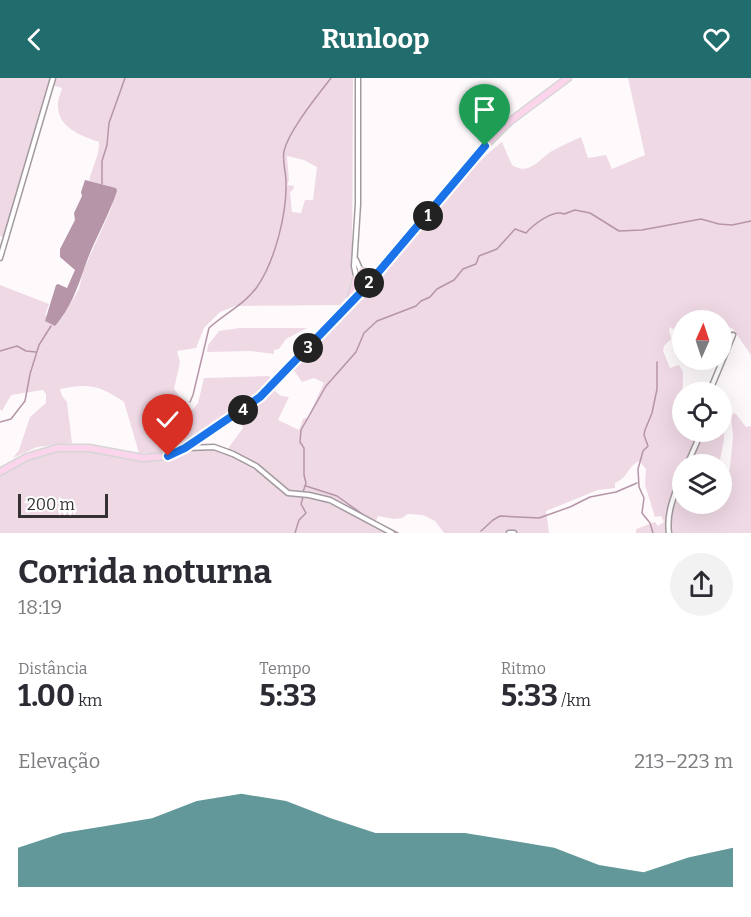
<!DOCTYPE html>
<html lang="pt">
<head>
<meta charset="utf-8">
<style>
  :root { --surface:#fff; --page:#f2f2f3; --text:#2b2b33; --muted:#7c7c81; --accent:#216d6e }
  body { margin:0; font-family:Bitter,serif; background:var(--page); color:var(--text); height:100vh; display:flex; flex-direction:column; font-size:22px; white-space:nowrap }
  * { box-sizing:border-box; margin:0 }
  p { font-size:20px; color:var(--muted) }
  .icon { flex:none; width:33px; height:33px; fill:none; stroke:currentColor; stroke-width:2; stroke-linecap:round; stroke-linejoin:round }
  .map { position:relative; height:455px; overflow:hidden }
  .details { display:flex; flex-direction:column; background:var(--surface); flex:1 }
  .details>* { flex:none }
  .needle { width:39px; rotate:3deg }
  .buttons { position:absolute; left:672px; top:232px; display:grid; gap:12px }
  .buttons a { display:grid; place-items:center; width:60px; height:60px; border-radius:50%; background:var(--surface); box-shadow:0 6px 24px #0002; font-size:30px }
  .scale { position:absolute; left:18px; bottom:15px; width:90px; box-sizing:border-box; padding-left:6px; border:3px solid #353133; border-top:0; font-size:16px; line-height:21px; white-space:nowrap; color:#353133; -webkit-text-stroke:4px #fff; paint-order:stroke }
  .pin { position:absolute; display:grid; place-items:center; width:51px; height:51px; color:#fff; margin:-62px -26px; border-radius:50% 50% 50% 0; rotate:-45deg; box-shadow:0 0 6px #0007 }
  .pin .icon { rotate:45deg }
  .km { position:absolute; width:30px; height:30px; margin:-15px; border-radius:50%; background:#222; color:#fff; font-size:16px; line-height:30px; text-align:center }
  .round { display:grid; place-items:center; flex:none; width:63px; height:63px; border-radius:32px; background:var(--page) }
  .head { display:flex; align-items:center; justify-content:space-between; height:102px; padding:0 18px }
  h1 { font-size:33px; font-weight:700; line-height:45px }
  .figures { display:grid; grid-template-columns:repeat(3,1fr); gap:9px; height:102px; padding:6px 18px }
  .figures div { display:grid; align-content:center }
  .figures b { font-size:30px; font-weight:700 }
  .figures small { font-size:16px; font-weight:400 }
  .figures p { font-size:16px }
  .chart { height:168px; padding:12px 18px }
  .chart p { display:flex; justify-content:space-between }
  .chart svg { width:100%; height:108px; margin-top:6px; fill:var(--accent); opacity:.7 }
  header { display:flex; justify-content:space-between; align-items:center; height:78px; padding:0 18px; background:var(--accent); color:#fff; font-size:27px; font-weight:700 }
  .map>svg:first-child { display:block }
</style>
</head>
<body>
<header><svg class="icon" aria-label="back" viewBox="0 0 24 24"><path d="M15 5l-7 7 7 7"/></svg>Runloop<svg class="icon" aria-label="heart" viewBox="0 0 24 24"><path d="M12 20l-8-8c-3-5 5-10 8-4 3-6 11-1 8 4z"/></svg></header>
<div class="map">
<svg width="751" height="455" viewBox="0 0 751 455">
  <rect width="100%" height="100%" fill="#fefafc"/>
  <!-- green -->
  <g fill="#efd9e5" fill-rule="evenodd">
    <path d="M 0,0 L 353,0 L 352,202 L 350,214 L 341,227 L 235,228 L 220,234 L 204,250 L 196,270 L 177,273 L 180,284 L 174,311 L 185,325 L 182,339 L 186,340 L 198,325 L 204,300 L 268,298 L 272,300 C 254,324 195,363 167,372 C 158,376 149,375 139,375 L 124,324 C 99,307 90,305 60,311 L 62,318 L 67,324 L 72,365 L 37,369 L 13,380 L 19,372 L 30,339 L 46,325 L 46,316 L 43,312 L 11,317 L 2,333 L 0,331 L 0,207 L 49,226 L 45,237 L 60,243 L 79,211 L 83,193 L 111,131 L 116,110 L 89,103 C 92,90 100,76 99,64 C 82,58 58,50 58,28 C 57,23 61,15 62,10 L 52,7 L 5,159 L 0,158 ZM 287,78 L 304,82 L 317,89 L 313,122 L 305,122 L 301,135 L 292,134 L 290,114 L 293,112 L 294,108 L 287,107 L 289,102 Z"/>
    <path d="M 628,0 L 751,0 L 751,277 L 733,251 L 722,245 L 722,243 L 682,243 L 682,257 L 670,249 L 669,252 L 671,261 L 664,268 L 663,273 L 670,290 L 679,287 L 683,294 L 682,354 L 722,354 L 722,321 L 725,322 L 724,362 L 719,387 L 682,387 L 682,426 L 722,426 L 722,406 L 728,398 L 730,390 L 733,358 L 731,338 L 734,335 L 736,336 L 746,349 L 751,348 L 751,455 L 636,455 L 636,451 L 655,444 L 658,448 L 664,444 L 661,438 L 655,439 L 645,407 L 646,391 L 639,383 C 627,389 630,398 615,405 L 615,410 L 598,412 L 546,433 L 549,455 L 444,455 L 435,443 L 423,437 L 408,436 L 402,440 L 394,441 L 378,438 L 375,445 L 390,455 L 0,455 L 0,394 L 43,373 L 79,372 L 122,379 L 169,380 L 199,371 L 209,370 L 224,376 L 243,350 L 239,337 L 274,312 L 281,318 L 289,319 L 278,342 L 299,352 L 303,341 L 308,339 L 324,305 L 314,300 L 302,304 L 293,291 C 329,251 368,213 403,173 C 436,137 463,94 502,64 L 512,87 C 530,99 540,79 554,72 C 563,67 572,63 581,59 L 588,80 L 606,77 L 612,91 L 645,77 Z"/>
    <polygon points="240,250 307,250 286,261 279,271 274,272 274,276 251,273 207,274 208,267 219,253"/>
  </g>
  <!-- water -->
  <path fill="#b695a8" d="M 85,102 L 116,110 L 117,113 C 108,140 93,164 84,191 C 77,211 70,231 55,248 L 45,243 L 56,207 L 58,206 L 67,210 L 75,192 L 60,179 L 60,171 L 75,142 L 74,135 L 82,118 L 81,114 Z"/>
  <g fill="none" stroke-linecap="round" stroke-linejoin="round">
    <!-- stream -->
    <g stroke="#b695a8" stroke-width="1.5">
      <polyline points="102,106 102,83 107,67 109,45 125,0"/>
      <polyline points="0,273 17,268 26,273 36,274"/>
      <path d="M 190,324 L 193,317 L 209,250 C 224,236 245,226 257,209 C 275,183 287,135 286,104 C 286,93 282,84 284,73 C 289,52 318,17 331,0"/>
      <polyline points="0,344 11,341 25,323 30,296 39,267 51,248"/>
      <polyline points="306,408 337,418 365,438"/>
      <path d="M 303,414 L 306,405 L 304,397 L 304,370 L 300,364 L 301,352 L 326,308 L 356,274 L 364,255 L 377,243 L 416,228 L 421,223 L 430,219 L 437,211 L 454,202 L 463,191 L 476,186 L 479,178 L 497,171 L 515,151 L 526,155 C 533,147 553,131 564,136 L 575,132 L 590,135 L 619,153 L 642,152 L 701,141 L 719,146 L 732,147 L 751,143"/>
      <polyline points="371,442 398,455"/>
      <polyline points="481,453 493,442 500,438 539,440 570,429 590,419 616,414 637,405"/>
      <polyline points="295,455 299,442 306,435 301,426 303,419"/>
      <polyline points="653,455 650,445 642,435 644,420 639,409 638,391 643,373 648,368 644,357 645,352 652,335 657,311 657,284"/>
    </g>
    <!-- minor casing -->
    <g stroke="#a39a9f" stroke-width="7">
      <g id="minor">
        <polyline points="358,0 358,126 354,188 358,207 365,210"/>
        <polyline points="0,180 53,0"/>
        <polyline points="356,182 365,202 365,209"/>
        <polyline points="709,315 733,257"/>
        <polyline points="187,370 214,369 233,376 256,388 288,415 309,417 330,422 392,455"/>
        <polyline points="687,387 697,364 698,354"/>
        <polyline points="509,455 514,455"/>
        <path d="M 669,455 C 666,434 675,416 682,396"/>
      </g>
    </g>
    <!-- major casing -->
    <g stroke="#d7d6d6" stroke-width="9">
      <g id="major">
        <polyline points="362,193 372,196 381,193"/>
        <polyline points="350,224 356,201"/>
        <polyline points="0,394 27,379 57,370 89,370 143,380 168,378 185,370 241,333 276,303 365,210 485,68 509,44 568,0"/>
      </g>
    </g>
    <!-- minor -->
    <use href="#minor" stroke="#fff" stroke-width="4"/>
    <!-- major -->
    <use href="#major" stroke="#fbd5eb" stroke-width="6"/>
  </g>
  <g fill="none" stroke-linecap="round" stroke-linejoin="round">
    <!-- route casing -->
    <g stroke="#fff" stroke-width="12">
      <polyline id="route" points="168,378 185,370 260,319 365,210 485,68"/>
    </g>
    <!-- route -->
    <use href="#route" stroke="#1a73e8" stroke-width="8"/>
  </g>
</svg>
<div class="buttons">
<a><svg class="needle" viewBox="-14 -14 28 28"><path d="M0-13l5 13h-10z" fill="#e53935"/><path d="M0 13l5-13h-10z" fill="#7c7c81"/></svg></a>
<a><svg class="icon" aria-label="locate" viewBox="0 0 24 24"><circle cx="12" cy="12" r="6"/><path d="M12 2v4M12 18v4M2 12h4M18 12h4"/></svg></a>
<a><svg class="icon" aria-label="layers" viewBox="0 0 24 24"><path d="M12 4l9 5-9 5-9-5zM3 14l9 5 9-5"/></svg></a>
</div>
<div class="scale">200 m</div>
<div class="pin" style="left:485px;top:68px;background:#1e9e55"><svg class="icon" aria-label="arrive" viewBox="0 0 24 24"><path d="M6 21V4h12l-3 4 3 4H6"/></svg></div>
<div class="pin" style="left:168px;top:378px;background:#d93025"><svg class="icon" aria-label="check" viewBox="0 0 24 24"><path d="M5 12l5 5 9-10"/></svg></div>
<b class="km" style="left:428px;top:138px">1</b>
<b class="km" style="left:369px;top:205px">2</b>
<b class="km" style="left:308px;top:270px">3</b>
<b class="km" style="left:243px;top:332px">4</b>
</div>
<section class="details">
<div class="head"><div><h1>Corrida noturna</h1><p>18:19</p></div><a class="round"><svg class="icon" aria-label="share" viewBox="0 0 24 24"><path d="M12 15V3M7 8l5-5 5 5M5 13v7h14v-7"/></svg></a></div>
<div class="figures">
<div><p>Distância</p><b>1.00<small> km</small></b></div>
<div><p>Tempo</p><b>5:33</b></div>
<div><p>Ritmo</p><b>5:33<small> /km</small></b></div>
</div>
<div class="chart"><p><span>Elevação</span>213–223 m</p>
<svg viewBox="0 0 160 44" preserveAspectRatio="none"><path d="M0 44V28L10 22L20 19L30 16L40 9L50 6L60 9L70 16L80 22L90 22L100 22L110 25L120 28L130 35L140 38L150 32L160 28V44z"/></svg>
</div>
</section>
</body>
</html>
